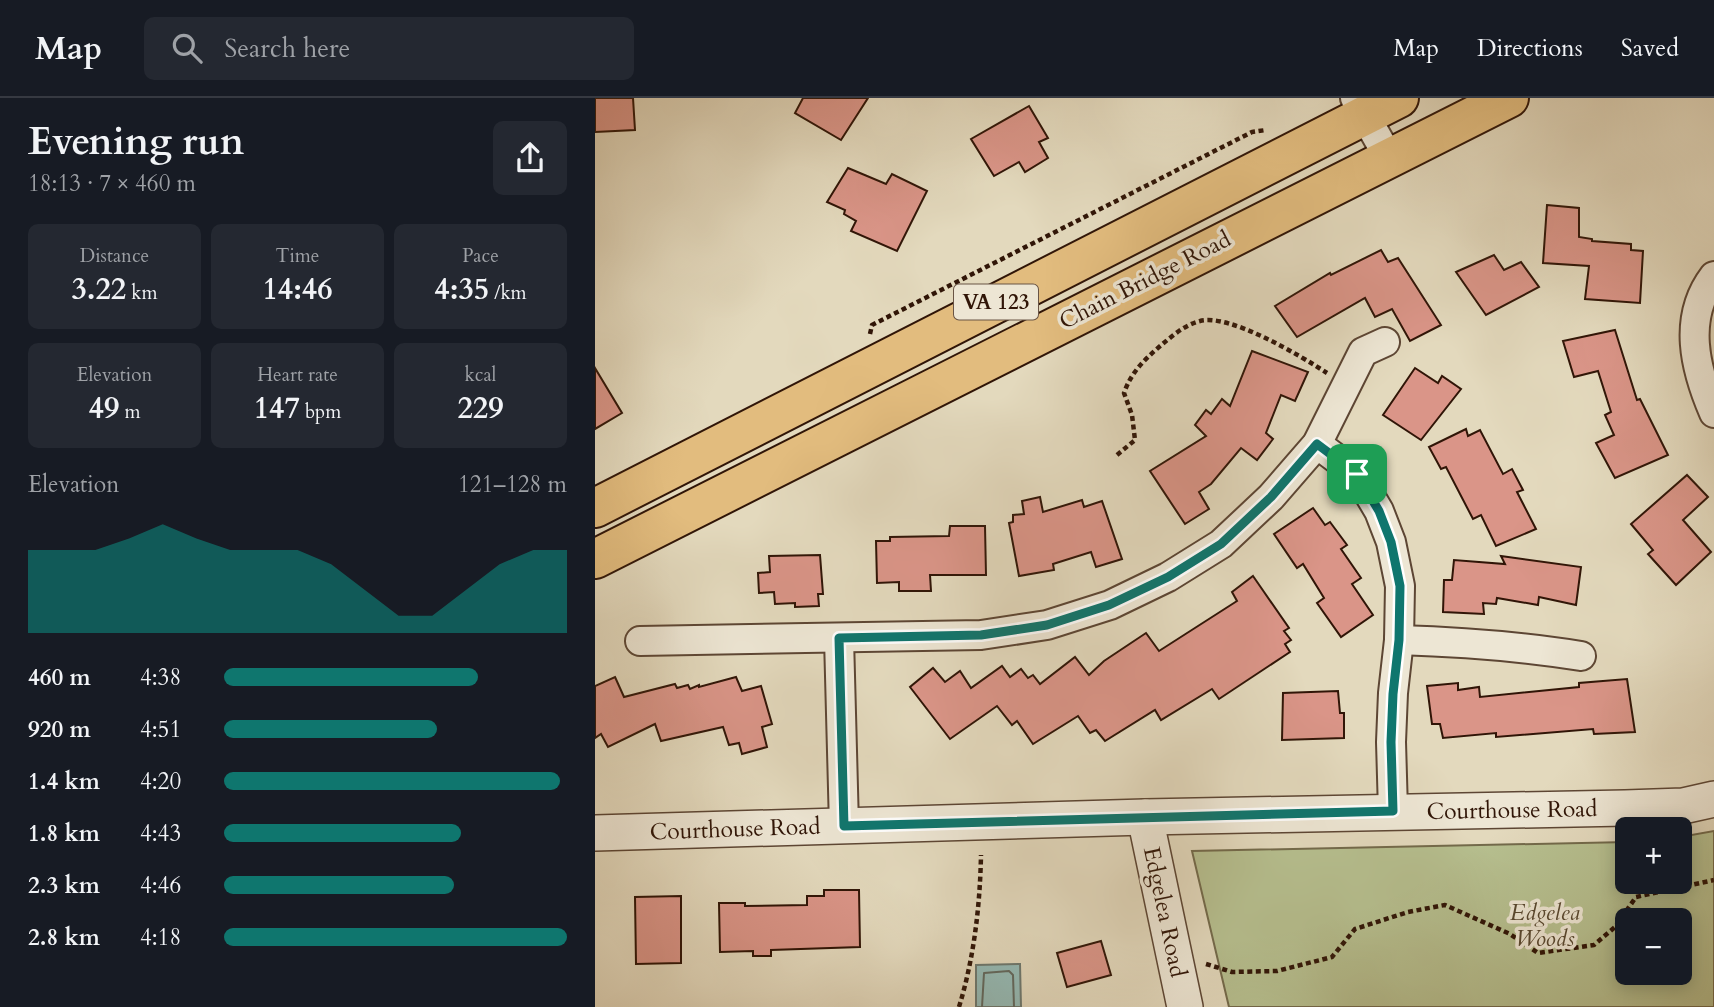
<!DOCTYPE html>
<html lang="en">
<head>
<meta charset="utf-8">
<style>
  :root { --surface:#171b24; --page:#242831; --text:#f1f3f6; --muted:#9ea1a6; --line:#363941; --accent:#0f766e }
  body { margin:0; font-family:Cardo,serif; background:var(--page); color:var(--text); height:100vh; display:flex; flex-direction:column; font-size:26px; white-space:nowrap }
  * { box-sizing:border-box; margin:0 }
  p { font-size:23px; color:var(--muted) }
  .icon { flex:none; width:38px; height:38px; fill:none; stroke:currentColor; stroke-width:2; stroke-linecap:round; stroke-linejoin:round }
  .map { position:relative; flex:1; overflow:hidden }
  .drawer { display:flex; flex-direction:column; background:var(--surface); width:595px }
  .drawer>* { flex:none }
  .tools { position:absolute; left:1020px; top:719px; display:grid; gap:14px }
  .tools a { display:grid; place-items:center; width:77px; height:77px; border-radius:10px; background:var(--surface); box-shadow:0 4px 18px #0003; font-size:35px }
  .pin { position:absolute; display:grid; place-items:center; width:60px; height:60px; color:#fff; margin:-30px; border-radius:14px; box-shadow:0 4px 10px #0006 }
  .round { display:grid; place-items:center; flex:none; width:74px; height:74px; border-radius:10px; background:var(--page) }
  .overview { display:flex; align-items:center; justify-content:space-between; height:119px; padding:0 28px }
  h1 { font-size:38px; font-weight:800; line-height:52px }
  .stats { display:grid; grid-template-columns:repeat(3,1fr); gap:10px; height:119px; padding:7px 28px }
  .stats div { display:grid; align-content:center; border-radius:10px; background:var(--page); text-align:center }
  .stats b { font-size:30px; font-weight:800 }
  .stats small { font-size:19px; font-weight:400 }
  .stats p { font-size:19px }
  .chart { height:196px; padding:14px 28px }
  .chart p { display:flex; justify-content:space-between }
  .chart svg { width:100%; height:126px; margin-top:7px; fill:var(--accent); opacity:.7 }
  ul { padding:0 28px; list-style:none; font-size:23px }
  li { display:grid; grid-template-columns:112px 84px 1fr; align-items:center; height:52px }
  li i { height:18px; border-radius:9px; background:var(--accent) }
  header { display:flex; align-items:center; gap:42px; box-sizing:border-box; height:98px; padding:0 35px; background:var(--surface); border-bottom:2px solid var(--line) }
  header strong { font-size:33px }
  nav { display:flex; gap:38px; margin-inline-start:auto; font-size:24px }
  .search { width:490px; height:63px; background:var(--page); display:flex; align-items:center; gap:18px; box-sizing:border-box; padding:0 24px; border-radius:10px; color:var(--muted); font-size:26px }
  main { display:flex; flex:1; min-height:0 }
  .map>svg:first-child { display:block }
</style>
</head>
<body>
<header>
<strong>Map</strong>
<div class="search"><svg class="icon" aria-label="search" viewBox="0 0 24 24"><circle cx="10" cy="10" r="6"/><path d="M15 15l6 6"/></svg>Search here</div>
<nav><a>Map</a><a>Directions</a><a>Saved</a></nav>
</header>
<main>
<section class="drawer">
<div class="overview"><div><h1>Evening run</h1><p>18:13 · 7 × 460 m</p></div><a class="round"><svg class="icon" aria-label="share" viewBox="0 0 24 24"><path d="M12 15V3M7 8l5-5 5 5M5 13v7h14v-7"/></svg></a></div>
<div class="stats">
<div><p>Distance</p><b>3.22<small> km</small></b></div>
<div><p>Time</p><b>14:46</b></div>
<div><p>Pace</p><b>4:35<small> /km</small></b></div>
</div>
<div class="stats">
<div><p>Elevation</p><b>49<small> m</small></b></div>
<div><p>Heart rate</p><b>147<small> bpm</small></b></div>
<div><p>kcal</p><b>229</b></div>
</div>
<div class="chart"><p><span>Elevation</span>121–128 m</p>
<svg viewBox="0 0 160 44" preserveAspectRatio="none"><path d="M0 44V15L10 15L20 15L30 11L40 6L50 11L60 15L70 15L80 15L90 20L100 29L110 38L120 38L130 29L140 20L150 15L160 15V44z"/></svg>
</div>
<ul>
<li><b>460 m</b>4:38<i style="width:74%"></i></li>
<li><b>920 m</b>4:51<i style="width:62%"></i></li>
<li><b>1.4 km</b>4:20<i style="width:98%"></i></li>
<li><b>1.8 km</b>4:43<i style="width:69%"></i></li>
<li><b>2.3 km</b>4:46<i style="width:67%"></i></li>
<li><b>2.8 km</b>4:18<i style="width:100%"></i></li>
</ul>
</section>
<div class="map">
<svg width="1119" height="909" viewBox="0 0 1119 909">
  <rect width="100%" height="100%" fill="#e3d9bd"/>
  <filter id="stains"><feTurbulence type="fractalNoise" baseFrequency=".00286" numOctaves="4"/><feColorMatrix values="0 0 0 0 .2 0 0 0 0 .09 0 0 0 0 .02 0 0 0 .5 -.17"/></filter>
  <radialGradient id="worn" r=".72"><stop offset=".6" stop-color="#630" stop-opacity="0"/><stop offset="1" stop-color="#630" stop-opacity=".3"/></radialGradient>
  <!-- green -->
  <path fill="#b6bf8f" stroke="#736a4b" stroke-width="2" fill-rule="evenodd" d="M 1119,733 L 1119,909 L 634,909 L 597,753 L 1032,744 L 1032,784 L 1085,784 L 1085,739 ZM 1032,822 L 1085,822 L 1085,875 L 1032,875 Z"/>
  <!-- water -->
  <polygon fill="#95bab5" stroke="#6d786f" stroke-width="2" points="425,866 426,909 381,909 381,867"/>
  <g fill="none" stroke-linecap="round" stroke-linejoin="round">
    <!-- shore -->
    <polyline stroke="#62685e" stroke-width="2" points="387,909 389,875 414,873 418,877 419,909"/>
  </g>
  <!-- building -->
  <g fill="#da9588" stroke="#301507" stroke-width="2">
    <polygon points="0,0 38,0 40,32 0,34"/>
    <polygon points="208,0 273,0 246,42 200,15"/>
    <polygon points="434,8 453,40 444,44 453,60 430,74 424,64 399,78 376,41"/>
    <polygon points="253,70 291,86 297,76 332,93 302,153 256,133 261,123 249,116 250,112 232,104"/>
    <polygon points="952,107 984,110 984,139 997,141 997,143 1036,146 1036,152 1048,153 1045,205 990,201 994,168 948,165"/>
    <polygon points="786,152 793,164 803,160 846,227 815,243 797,211 780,219 770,200 702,239 680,208 735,175 736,177"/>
    <polygon points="899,157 909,172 926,164 944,189 891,217 861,174"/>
    <polygon points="1020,232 1042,302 1045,301 1073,357 1020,380 1001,345 1019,337 1010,317 1016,314 1003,273 979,279 968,243"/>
    <polygon points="657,253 713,274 700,303 686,297 671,335 678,341 662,362 646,350 616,386 604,394 614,411 590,426 555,373 611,338 600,327 611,312 616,316 627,301 635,308"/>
    <polygon points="0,270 27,315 0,331"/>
    <polygon points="820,270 843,285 847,278 866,291 826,342 788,317"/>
    <polygon points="871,331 873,338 885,332 908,376 917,371 928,392 922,394 941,431 901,448 886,417 878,421 851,369 846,371 834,349"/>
    <polygon points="1092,377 1113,399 1088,422 1116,454 1081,487 1053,456 1058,452 1036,426"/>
    <polygon points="445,399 448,414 487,402 489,409 507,403 527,461 501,469 496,454 458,466 459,472 424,478 414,425 418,424 418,417 429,416 427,403"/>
    <polygon points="718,410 730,427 735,424 752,447 746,451 766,480 757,486 778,517 746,539 722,505 729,500 708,466 702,470 679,436"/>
    <polygon points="355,428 390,428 391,477 335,477 336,493 304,493 304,484 282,485 281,443 295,443 295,439 354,438"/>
    <polygon points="225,457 228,496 223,496 224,508 200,509 200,505 180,506 179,494 164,495 163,475 175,474 174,458"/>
    <polygon points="906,458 986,469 981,507 944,499 943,507 902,500 901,506 888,505 889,516 848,514 849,482 857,482 859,462 910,466"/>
    <polygon points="658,478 694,530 689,533 696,542 690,546 695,554 624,601 617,591 566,622 560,612 510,643 501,632 495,635 483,618 438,646 422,623 417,627 402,608 355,641 315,589 338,570 350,584 365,573 376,590 407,568 415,579 426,571 433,580 438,577 445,586 480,559 494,577 509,563 551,535 564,553 642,503 637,494"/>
    <polygon points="20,579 29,599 80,586 82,590 93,587 95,591 104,587 104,589 141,579 147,593 166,588 177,626 167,629 172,649 147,656 144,645 134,647 128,629 66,643 60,626 13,649 6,636 0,640 0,588"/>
    <polygon points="1032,581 1040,634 999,636 998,631 901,639 901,635 848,640 845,626 837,626 832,588 863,585 863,592 884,589 885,599 984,589 984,585"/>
    <polygon points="743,593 745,615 749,615 749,640 687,642 688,595"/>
    <polygon points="229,792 264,792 265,849 176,852 176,858 158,858 158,853 125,854 124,805 150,805 150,808 212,807 212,798 229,798"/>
    <polygon points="86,798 86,865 41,866 40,799"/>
    <polygon points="506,843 516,877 472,889 462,855"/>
  </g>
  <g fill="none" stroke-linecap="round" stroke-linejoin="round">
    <!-- minor casing -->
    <g stroke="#5d4634" stroke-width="32">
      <g id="minor">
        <polyline points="760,0 794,60"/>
        <path d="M 1119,178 C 1087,220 1100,271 1119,315"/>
        <polyline points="722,346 762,376 784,413 796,444 805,488 804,542 798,595 796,644 798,713"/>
        <polyline points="244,540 249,728"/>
        <path d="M 804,542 C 866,544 925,548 986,558"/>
        <polyline points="45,543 386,537 452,527 515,507 573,479 626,446 676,399 722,346 768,254 790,244"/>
      </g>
    </g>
    <!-- tertiary casing -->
    <g stroke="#5d4634" stroke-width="38">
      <g id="tertiary">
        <polyline points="550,719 590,909"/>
        <polyline points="0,735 550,719 1030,710 1088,708 1119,701"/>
      </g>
    </g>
    <!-- primary casing -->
    <g stroke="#301507" stroke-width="42">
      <g id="primary">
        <polyline points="0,410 804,0"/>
        <polyline points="0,461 914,0"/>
      </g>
    </g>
    <!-- path -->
    <g stroke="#301507" stroke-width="4.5" stroke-dasharray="5 3.5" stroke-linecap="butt">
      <polyline points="275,236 277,227 657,34 671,32"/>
      <path d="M 522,357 L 540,342 L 537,317 L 529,295 C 536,275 548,263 564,249 C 576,239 589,227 605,223 C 634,215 706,258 732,275"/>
      <polyline points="611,866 637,874 682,873 737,859 760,831 813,814 850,807 915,836 943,855 999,847 1020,829 1041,799 1119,782"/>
      <path d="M 364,909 C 379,860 385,808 386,757"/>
    </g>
    <!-- minor -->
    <use href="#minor" stroke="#ede6d4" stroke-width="28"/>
    <!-- tertiary -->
    <use href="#tertiary" stroke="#ede6d4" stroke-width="35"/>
    <!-- primary -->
    <use href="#primary" stroke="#e2bc7e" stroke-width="38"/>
  </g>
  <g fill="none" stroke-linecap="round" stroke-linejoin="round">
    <!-- route casing -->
    <g stroke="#fff" stroke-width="14">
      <polygon id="route" points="722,346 762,376 784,413 796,444 805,488 804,542 798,596 796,644 798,713 249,728 244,540 386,537 452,527 514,507 573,479 626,446 676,399"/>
    </g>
    <!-- route -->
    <use href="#route" stroke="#0f766e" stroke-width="9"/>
  </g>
  <g text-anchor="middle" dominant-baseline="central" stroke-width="7" stroke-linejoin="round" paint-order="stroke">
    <!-- shield labels -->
    <rect fill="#ede6d4" stroke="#695444" stroke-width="2" x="359" y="186.5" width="84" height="35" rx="5"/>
    <g font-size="21" font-weight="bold" fill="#301507">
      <text x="401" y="204">VA 123</text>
    </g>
    <!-- street labels -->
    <g font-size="23" fill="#301507" stroke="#ede6d4">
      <text transform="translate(550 182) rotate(-27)">Chain Bridge Road</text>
      <text transform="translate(917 712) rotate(-1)">Courthouse Road</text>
      <text transform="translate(140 731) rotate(-2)">Courthouse Road</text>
      <text transform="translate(570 814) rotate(78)">Edgelea Road</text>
    </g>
    <!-- park labels -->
    <g font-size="23" font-style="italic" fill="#584830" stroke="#ede6d4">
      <text x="950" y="814">Edgelea<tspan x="950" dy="26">Woods</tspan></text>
    </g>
  </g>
  <rect width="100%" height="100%" filter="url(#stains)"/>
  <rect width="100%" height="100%" fill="url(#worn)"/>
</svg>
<div class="tools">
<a>+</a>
<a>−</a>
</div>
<div class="pin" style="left:762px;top:376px;background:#1e9e55"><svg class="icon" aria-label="arrive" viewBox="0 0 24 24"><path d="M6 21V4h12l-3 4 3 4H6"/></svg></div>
</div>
</main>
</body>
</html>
